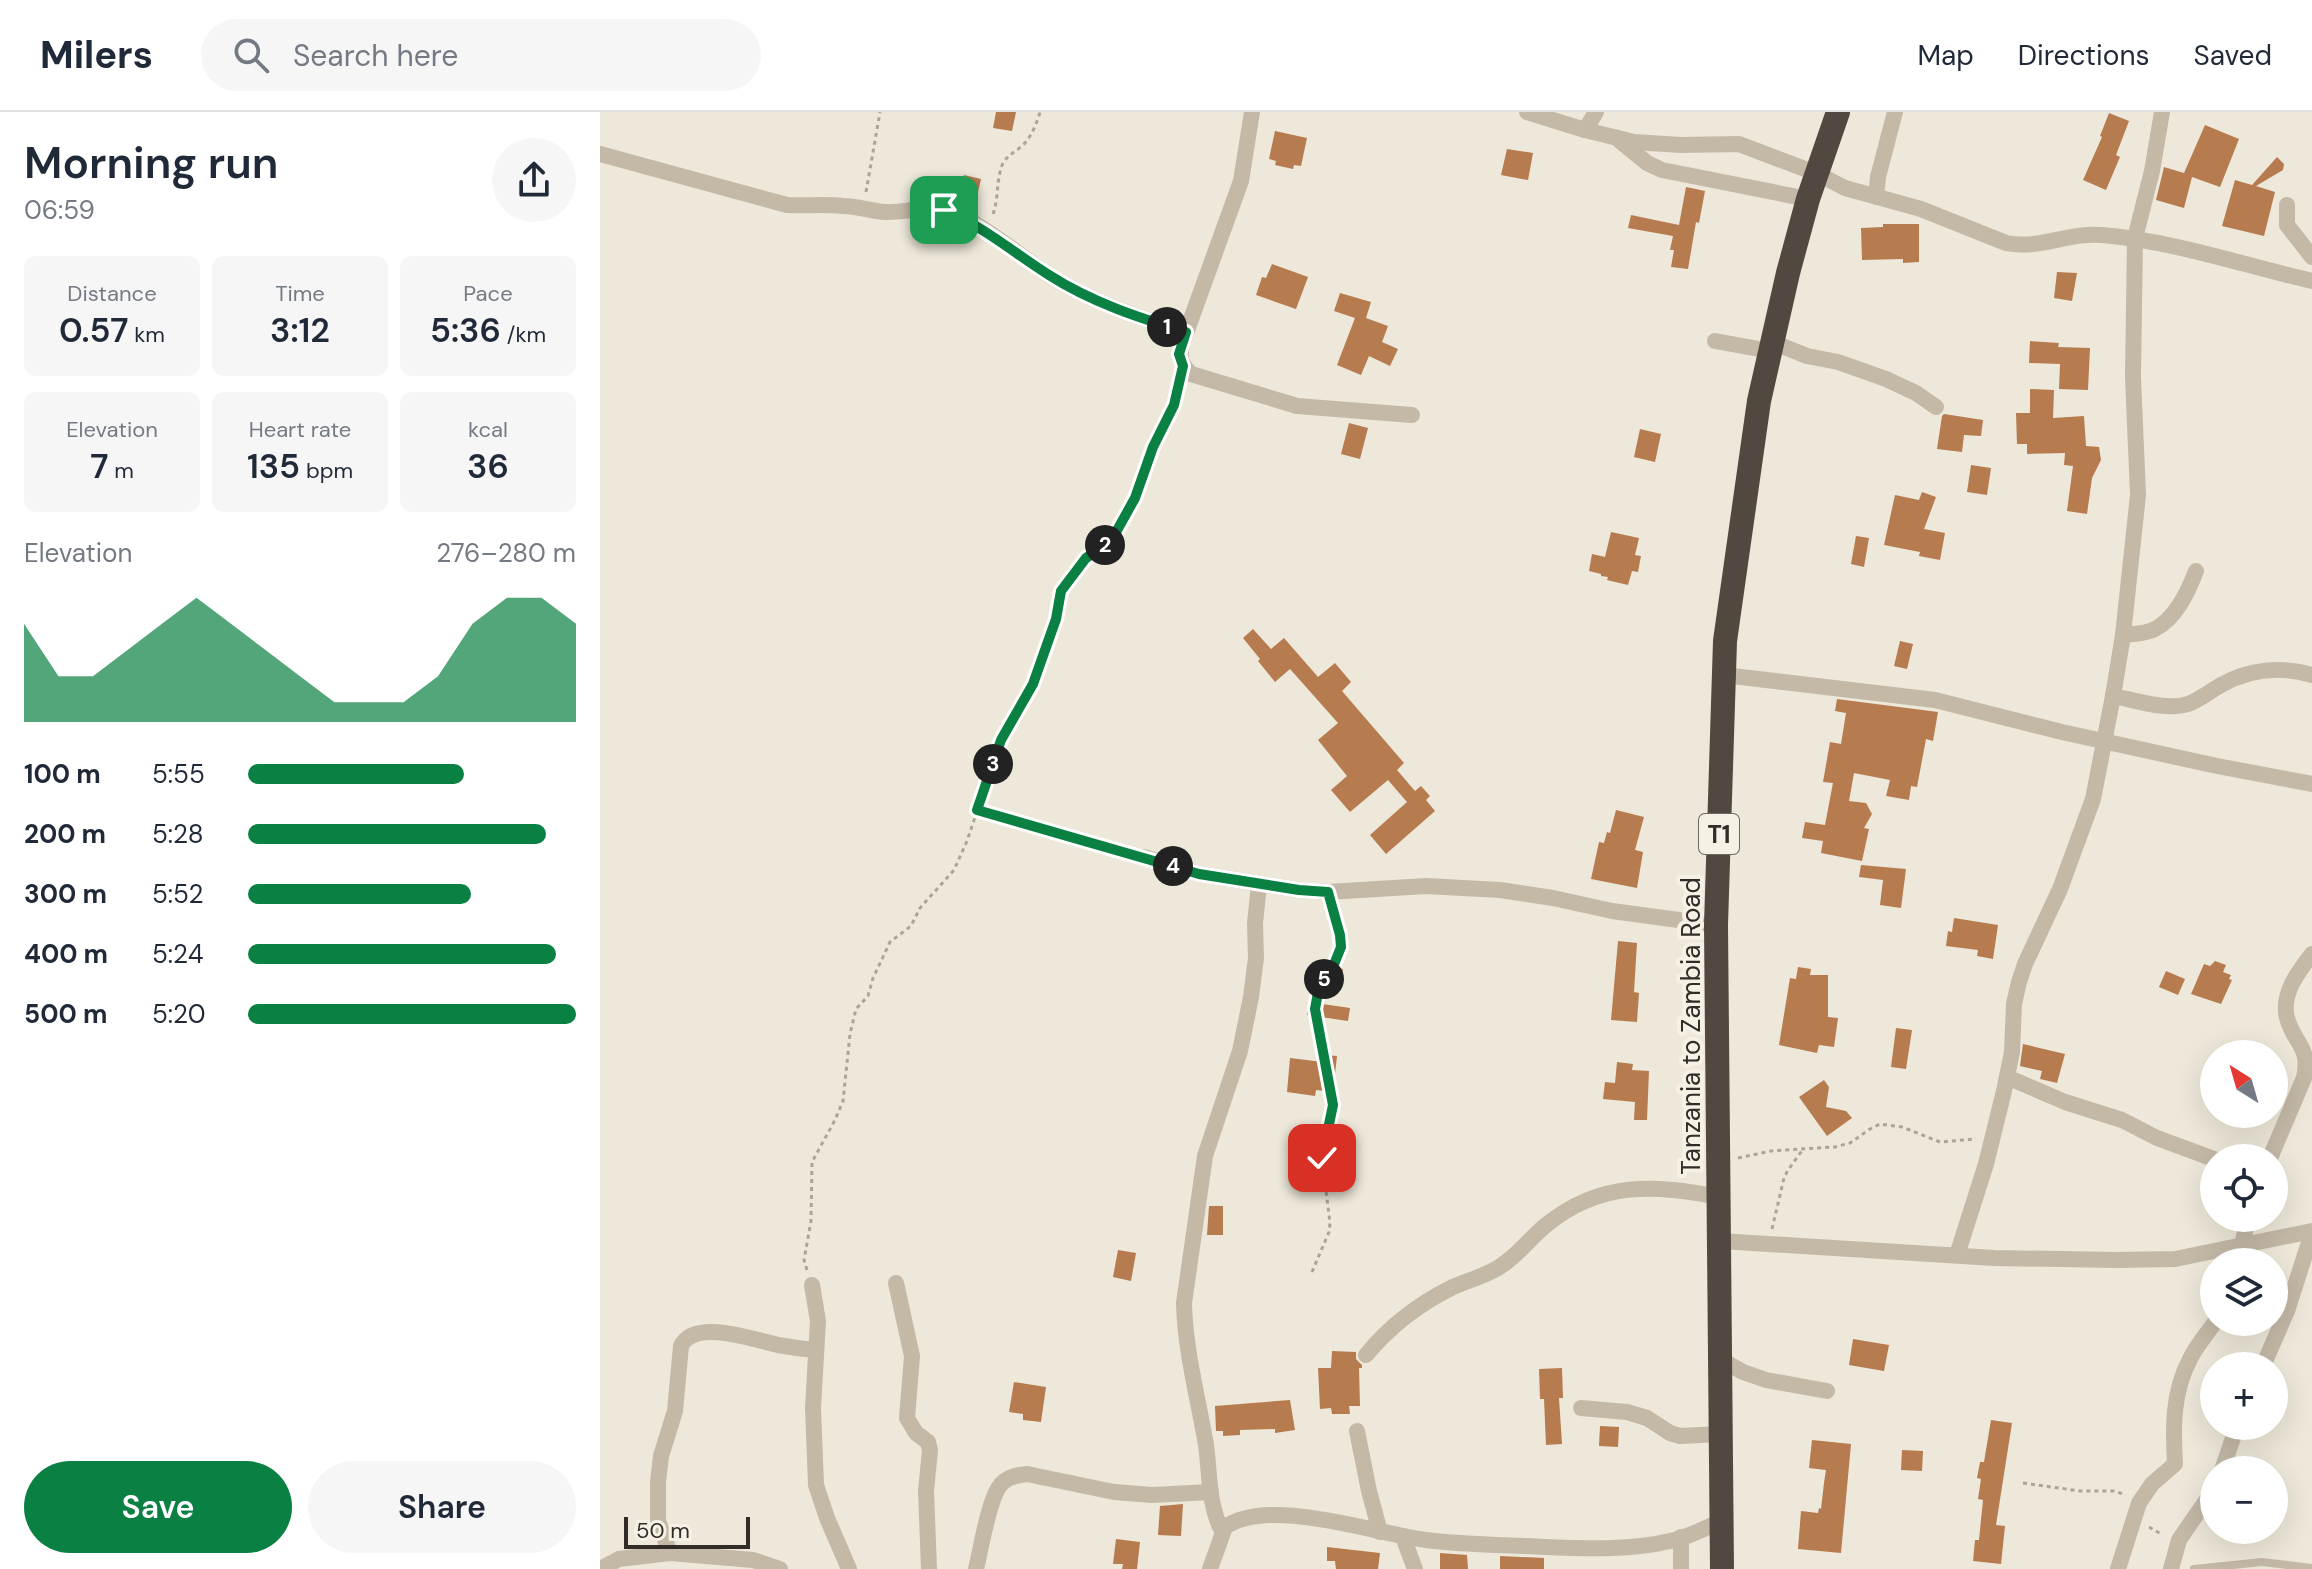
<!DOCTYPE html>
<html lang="en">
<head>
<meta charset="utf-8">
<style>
  :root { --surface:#fff; --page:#f6f6f7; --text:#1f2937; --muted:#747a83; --line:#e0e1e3; --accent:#0b8043 }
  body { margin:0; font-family:"DM Sans",sans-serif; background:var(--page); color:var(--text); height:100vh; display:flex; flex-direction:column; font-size:30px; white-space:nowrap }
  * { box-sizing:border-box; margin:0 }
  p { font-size:26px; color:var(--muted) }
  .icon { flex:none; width:44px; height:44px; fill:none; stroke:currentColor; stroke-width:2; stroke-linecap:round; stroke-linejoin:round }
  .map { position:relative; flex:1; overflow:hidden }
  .sheet { display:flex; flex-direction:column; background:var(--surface); width:600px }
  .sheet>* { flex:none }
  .needle { width:52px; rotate:323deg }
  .controls { position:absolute; left:1600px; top:928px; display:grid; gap:16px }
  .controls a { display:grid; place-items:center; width:88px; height:88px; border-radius:50%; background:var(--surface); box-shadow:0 8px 32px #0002; font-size:40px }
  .scale { position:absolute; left:24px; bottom:20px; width:126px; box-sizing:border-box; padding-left:8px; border:4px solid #312c27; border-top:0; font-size:22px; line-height:28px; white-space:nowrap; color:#312c27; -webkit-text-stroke:6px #f6f1e5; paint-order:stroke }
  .pin { position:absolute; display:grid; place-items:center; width:68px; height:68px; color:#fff; margin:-34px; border-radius:16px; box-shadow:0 4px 12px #0006 }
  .km { position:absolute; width:40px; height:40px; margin:-20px; border-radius:50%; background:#222; color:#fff; font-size:22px; line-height:40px; text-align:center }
  .round { display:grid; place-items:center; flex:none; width:84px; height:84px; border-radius:42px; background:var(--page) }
  .summary { display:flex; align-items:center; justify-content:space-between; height:136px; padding:0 24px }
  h1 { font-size:44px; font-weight:600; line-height:60px }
  .figures { display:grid; grid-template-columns:repeat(3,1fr); gap:12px; height:136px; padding:8px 24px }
  .figures div { display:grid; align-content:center; border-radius:12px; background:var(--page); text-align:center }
  .figures b { font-size:34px; font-weight:600 }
  .figures small { font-size:22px; font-weight:400 }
  .figures p { font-size:22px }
  .chart { height:224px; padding:16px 24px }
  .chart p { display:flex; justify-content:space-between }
  .chart svg { width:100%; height:144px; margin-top:8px; fill:var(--accent); opacity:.7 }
  .cta { display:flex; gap:16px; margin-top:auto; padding:16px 24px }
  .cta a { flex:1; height:92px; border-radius:48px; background:var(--accent); color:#fff; font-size:32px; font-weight:600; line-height:92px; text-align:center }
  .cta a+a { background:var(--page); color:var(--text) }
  ul { padding:0 24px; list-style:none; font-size:26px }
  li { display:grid; grid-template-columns:128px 96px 1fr; align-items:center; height:60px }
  li i { height:20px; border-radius:10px; background:var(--accent) }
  header { display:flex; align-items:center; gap:48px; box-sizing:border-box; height:112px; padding:0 40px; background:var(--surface); border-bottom:2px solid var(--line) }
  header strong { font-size:38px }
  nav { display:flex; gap:44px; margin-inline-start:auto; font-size:28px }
  .search { width:560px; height:72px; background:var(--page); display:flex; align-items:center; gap:20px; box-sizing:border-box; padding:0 28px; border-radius:44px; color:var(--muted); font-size:30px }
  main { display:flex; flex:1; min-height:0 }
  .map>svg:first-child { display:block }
</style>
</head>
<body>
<header>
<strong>Milers</strong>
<div class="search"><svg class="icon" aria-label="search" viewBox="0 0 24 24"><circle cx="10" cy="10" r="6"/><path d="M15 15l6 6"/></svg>Search here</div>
<nav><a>Map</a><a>Directions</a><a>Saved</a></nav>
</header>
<main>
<section class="sheet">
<div class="summary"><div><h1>Morning run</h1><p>06:59</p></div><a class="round"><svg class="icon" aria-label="share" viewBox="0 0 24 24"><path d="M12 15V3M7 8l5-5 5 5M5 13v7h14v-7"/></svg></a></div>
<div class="figures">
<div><p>Distance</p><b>0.57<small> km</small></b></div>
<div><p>Time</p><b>3:12</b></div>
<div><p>Pace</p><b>5:36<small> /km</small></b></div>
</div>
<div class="figures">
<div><p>Elevation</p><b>7<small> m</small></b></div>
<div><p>Heart rate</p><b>135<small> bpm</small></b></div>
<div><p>kcal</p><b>36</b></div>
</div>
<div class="chart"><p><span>Elevation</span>276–280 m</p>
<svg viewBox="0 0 160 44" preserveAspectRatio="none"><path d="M0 44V14L10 30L20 30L30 22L40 14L50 6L60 14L70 22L80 30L90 38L100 38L110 38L120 30L130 14L140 6L150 6L160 14V44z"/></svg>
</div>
<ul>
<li><b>100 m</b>5:55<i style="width:66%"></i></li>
<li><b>200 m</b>5:28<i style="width:91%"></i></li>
<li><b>300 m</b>5:52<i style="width:68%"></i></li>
<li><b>400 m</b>5:24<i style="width:94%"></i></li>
<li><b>500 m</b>5:20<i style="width:100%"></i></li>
</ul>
<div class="cta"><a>Save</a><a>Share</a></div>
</section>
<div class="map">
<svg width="1712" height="1457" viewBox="0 0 1712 1457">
  <rect width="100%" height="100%" fill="#ede8d9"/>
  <!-- building -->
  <g fill="#b67b4f">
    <polygon points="396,0 416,0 412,19 393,16"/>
    <polygon points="1509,1 1529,9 1516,43 1520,45 1506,78 1483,68 1502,25 1500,24"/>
    <polygon points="1605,13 1639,27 1620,75 1592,65 1584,96 1556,88 1564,55 1584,61"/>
    <polygon points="675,19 707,26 701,54 694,53 693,57 675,53 676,49 669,47"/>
    <polygon points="907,37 933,41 928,68 901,63"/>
    <polygon points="1677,45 1684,52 1683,58 1656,74 1675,80 1664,124 1622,114 1635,68 1652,73"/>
    <polygon points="364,63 381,67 376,89 359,85"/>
    <polygon points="1086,75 1105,79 1099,111 1096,110 1088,157 1071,155 1074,138 1070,138 1073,124 1028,116 1031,103 1079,113"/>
    <polygon points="1283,112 1319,112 1319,150 1303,151 1303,147 1262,148 1261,116 1283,115"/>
    <polygon points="672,152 708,165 696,197 656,183 662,165 666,166"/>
    <polygon points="1457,160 1477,161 1472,189 1454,186"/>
    <polygon points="740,181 771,190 766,206 788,214 782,230 798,237 790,254 769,244 761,263 737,253 755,206 734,199"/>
    <polygon points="1430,229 1459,231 1458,235 1490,236 1488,278 1459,277 1460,252 1429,251"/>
    <polygon points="1430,277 1454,278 1453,306 1484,304 1486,334 1499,335 1501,348 1492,366 1487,402 1467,399 1473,354 1464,353 1465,341 1427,342 1427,332 1417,332 1416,301 1430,301"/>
    <polygon points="1344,302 1383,308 1381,324 1364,323 1362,340 1337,337 1342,304"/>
    <polygon points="749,311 768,316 760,347 741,342"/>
    <polygon points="1040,317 1061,322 1055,350 1034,345"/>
    <polygon points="1371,353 1391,356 1387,383 1367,380"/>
    <polygon points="1322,380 1336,385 1324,417 1345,421 1340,448 1319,444 1320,440 1284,433 1295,383 1319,388"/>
    <polygon points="1011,420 1039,426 1035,443 1041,444 1038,460 1032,459 1028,473 1007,468 1008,465 1001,464 1001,462 989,459 992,442 1005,445"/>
    <polygon points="1256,424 1269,426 1264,455 1251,452"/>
    <polygon points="653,517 671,537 684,526 718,565 735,551 751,570 742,579 804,651 797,658 815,679 821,674 830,684 826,688 835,699 786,742 770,723 807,690 788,668 750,700 731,678 747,664 718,628 738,611 690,557 675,570 658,549 660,547 643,526"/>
    <polygon points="1300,529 1313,532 1307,557 1294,554"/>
    <polygon points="1237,587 1338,600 1333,629 1326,627 1317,675 1311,674 1309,688 1286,684 1290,668 1254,661 1249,689 1266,691 1272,702 1264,716 1269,717 1262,749 1221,741 1223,729 1202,726 1205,710 1225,713 1233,671 1223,670 1230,630 1241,632 1246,601 1235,599"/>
    <polygon points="1016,698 1044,705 1035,738 1043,740 1037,776 991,767 999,730 1004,731 1007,720 1010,721"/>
    <polygon points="1261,753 1306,757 1301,796 1280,793 1283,768 1259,765"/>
    <polygon points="1354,806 1398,813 1393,847 1377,844 1378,838 1346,834 1348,819 1352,820"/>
    <polygon points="1018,829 1037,831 1034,880 1039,881 1037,910 1011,908"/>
    <polygon points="1615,849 1626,853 1623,860 1631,863 1629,867 1632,868 1621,892 1591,882 1604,852 1610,854"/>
    <polygon points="716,853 743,857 741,870 713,865"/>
    <polygon points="1198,855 1211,857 1210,863 1228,863 1228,905 1238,906 1234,935 1219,933 1217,941 1179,933 1190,866 1196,867"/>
    <polygon points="1566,859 1585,867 1578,883 1559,875"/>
    <polygon points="709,890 750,896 748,909 707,903"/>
    <polygon points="1296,916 1312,918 1306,957 1291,955"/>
    <polygon points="1423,932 1465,942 1457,971 1440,967 1442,959 1420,954"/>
    <polygon points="724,943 737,944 733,980 716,978 715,984 687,980 690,946 723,950"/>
    <polygon points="1017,950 1033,952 1032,958 1049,959 1047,1008 1034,1008 1035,990 1003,987 1005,970 1015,971"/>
    <polygon points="1224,968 1229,975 1226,995 1246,999 1252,1006 1227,1024 1199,985"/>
    <polygon points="609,1094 623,1094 623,1123 607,1123"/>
    <polygon points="518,1138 536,1141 531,1169 513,1165"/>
    <polygon points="1253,1227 1289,1233 1284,1259 1249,1253"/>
    <polygon points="732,1239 756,1240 756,1247 762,1253 762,1256 759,1256 760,1294 749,1294 750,1302 732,1302 731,1296 720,1297 718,1256 731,1256"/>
    <polygon points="962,1256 963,1286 959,1286 962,1332 946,1333 944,1287 940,1287 939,1257"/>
    <polygon points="414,1270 446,1275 441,1310 423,1308 423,1302 409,1300"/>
    <polygon points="690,1288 695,1318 675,1321 675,1317 640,1318 640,1323 623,1324 623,1319 616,1319 615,1294"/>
    <polygon points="1391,1308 1412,1311 1396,1413 1405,1414 1401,1452 1373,1449 1375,1428 1379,1428 1383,1388 1378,1387 1381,1367 1377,1366 1380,1350 1384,1350"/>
    <polygon points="1000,1314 1019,1315 1018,1335 999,1334"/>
    <polygon points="1212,1328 1251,1332 1241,1441 1198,1437 1201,1399 1218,1401 1219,1396 1221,1397 1224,1371 1226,1358 1209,1356"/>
    <polygon points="1302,1338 1323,1339 1322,1359 1301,1358"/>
    <polygon points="583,1392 581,1424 558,1423 560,1394"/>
    <polygon points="516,1427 540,1430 537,1457 522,1457 523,1452 513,1452"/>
    <polygon points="727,1435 780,1441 778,1457 736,1457 735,1449 727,1449"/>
    <polygon points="840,1441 867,1443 868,1457 840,1457"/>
    <polygon points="900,1444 944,1446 944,1457 900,1457"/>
  </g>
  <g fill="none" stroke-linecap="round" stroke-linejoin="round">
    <!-- path -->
    <g stroke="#afa492" stroke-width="3" stroke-dasharray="4 4" stroke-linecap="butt">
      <polyline points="266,80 280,0"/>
      <path d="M 393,102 C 399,86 396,67 403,51 C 408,43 415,40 422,34 C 431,26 437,11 440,0"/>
      <polyline points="377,698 528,741"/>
      <polyline points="1138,1046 1171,1039 1235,1035 1250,1031 1270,1017 1280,1012 1302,1015 1340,1030 1376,1027"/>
      <polyline points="1172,1117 1184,1066 1188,1058 1204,1036"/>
      <polyline points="207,1158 204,1148 211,1109 212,1050 235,1008 243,989 250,922 256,897 268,884 273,866 290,830 311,814 320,796 354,758 367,729 401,628 433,572 456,507 461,479 486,446 507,430 527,403 553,335 570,304 579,273"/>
      <polyline points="712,1160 729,1120 730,1111 722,1046 733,989 726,963 723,935 715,897 719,875 733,855 741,835 740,823 733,795"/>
      <polyline points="1423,1371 1480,1379 1514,1379 1526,1383"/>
      <polyline points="1549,1415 1563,1423"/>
    </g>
    <!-- lane -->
    <polyline stroke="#c4b9a7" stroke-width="8" points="1594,1457 1662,1450 1712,1456"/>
    <!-- street -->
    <g stroke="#c4b9a7" stroke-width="16">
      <path d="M 652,0 L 641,69 L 582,232 C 579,246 581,252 591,262 L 697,294 L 812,303"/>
      <path d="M 927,0 L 985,18 L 1034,30 L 1081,33 L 1139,32 L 1218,62 L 1245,76 L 1321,97 L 1406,131 C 1439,138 1469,120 1502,123 C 1573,129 1643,153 1712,169"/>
      <polyline points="985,18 996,0"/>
      <polyline points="1019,28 1047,51 1062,58 1208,87"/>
      <path d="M 0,42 L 187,93 C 206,94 224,92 243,94 C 257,94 271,99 285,100 C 305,101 326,93 346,99 C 381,109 419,144 450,164 C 492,190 539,206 586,220"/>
      <polyline points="1276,85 1278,65 1295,0"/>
      <polyline points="1687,93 1687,113 1712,145"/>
      <polyline points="1115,229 1170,239"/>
      <polyline points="1172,230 1207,244 1238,250 1286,267 1316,281 1336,295"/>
      <path d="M 1523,523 C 1533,522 1546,522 1555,517 C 1576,506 1588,480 1596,459"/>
      <polyline points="1124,563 1335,588 1462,620 1617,654 1712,672"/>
      <path d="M 1513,584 C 1535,588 1566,599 1588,592 C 1600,588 1610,579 1621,573 C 1649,557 1681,554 1712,563"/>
      <polyline points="544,745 599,762 699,778 728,780 826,774 900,778 953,786 1012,799 1116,813"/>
      <polyline points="1407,965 1465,990 1522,1008 1557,1026 1614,1047"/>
      <path d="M 1670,1046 L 1704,966 C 1711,934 1694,932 1687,906 C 1681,882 1698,860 1712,842"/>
      <polyline points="1120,1129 1394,1146 1517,1148 1575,1147 1712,1119"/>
      <polyline points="1642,1133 1648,1106"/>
      <polyline points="1357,1143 1386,1052 1404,979 1412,940 1414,892 1419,870 1425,852 1460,777 1493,687 1513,584 1523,523 1538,383 1533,265 1535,126 1552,59 1562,0"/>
      <polyline points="296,1171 312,1244 307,1306 316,1321 328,1330 330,1338 326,1379 329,1457"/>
      <polyline points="212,1173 218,1209 213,1296 216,1373 227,1406 249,1457"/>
      <path d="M 766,1243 C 790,1214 817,1193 851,1176 C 866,1169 882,1165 896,1157 C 916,1146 929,1127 946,1113 C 1002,1068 1054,1073 1120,1085"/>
      <polyline points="1120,1247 1143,1260 1166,1268 1227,1279"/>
      <polyline points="1663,1254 1687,1199 1712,1121"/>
      <polyline points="981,1296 1027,1300 1047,1306 1070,1321 1080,1324 1120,1322"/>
      <polyline points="757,1319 769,1379 780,1420"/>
      <polyline points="1622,1358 1637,1314"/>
      <path d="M 622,1419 C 608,1392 610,1362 606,1333 C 598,1286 585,1238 584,1191 L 605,1044 L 640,939 L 651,885 L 656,846 L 655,811 L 659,773"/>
      <polyline points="803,1425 815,1457"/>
      <path d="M 70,1441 L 58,1409 L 58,1370 L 61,1344 L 75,1299 L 81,1234 C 95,1206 155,1228 178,1233 C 190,1235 203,1237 216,1238"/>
      <polyline points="0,1457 19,1447 70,1441 153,1448 180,1457"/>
      <path d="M 376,1457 C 381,1437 388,1391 399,1375 C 405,1365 417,1363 427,1362 L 514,1380 L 552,1383 L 611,1380"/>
      <path d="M 610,1457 L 625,1415 C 672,1383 780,1424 834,1429 C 864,1432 894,1433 925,1434 C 972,1436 1024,1440 1070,1429 C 1087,1426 1105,1416 1121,1409"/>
      <polyline points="1081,1457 1081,1425"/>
      <path d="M 1518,1457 L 1539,1391 L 1552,1372 L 1575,1352 C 1573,1316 1572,1281 1590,1247 C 1596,1234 1607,1222 1615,1210"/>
      <polyline points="1571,1457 1579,1428 1614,1377"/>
    </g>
    <!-- highway -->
    <polyline stroke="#51483f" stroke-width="24" points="1122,1457 1116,813 1125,529 1159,289 1188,161 1208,87 1238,0"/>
  </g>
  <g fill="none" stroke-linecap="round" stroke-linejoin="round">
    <!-- route casing -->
    <g stroke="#fff" stroke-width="16">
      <path id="route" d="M 344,98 C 383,114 414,141 449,163 C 491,190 539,206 586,220 L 579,242 L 583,254 L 574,293 L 553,335 L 535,386 L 515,422 L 501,436 L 486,446 L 461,479 L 456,507 L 433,572 L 401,628 L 377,698 L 599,762 L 699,778 L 728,780 L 740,823 L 741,835 L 733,855 L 719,875 L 715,897 L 733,993 L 722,1046"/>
    </g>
    <!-- route -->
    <use href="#route" stroke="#0b8043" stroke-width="10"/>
  </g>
  <g text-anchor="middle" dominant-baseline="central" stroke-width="8" stroke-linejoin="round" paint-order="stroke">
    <!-- shield labels -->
    <rect fill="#f6f1e5" stroke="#6c6760" stroke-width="2" x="1099" y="702" width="40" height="40" rx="6"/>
    <g font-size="24" font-weight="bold" fill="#312c27">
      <text x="1119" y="722">T1</text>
    </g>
    <!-- street labels -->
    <g font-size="26" fill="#312c27" stroke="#f6f1e5">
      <text transform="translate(1091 914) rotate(-90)">Tanzania to Zambia Road</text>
    </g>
  </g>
</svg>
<div class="controls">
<a><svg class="needle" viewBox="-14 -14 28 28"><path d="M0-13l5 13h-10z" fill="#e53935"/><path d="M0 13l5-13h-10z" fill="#747a83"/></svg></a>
<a><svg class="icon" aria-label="locate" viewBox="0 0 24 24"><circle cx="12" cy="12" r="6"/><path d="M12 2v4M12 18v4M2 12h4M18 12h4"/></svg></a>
<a><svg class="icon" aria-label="layers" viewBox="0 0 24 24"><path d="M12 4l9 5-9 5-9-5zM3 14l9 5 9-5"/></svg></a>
<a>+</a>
<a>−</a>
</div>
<div class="scale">50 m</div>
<div class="pin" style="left:344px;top:98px;background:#1e9e55"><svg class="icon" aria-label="arrive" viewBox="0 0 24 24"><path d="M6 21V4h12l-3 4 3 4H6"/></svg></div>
<div class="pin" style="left:722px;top:1046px;background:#d93025"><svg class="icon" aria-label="check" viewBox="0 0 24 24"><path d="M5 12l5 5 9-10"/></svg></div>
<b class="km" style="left:567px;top:215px">1</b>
<b class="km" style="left:505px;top:433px">2</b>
<b class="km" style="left:393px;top:652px">3</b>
<b class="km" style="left:573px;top:754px">4</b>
<b class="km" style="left:724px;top:867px">5</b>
</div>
</main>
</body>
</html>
